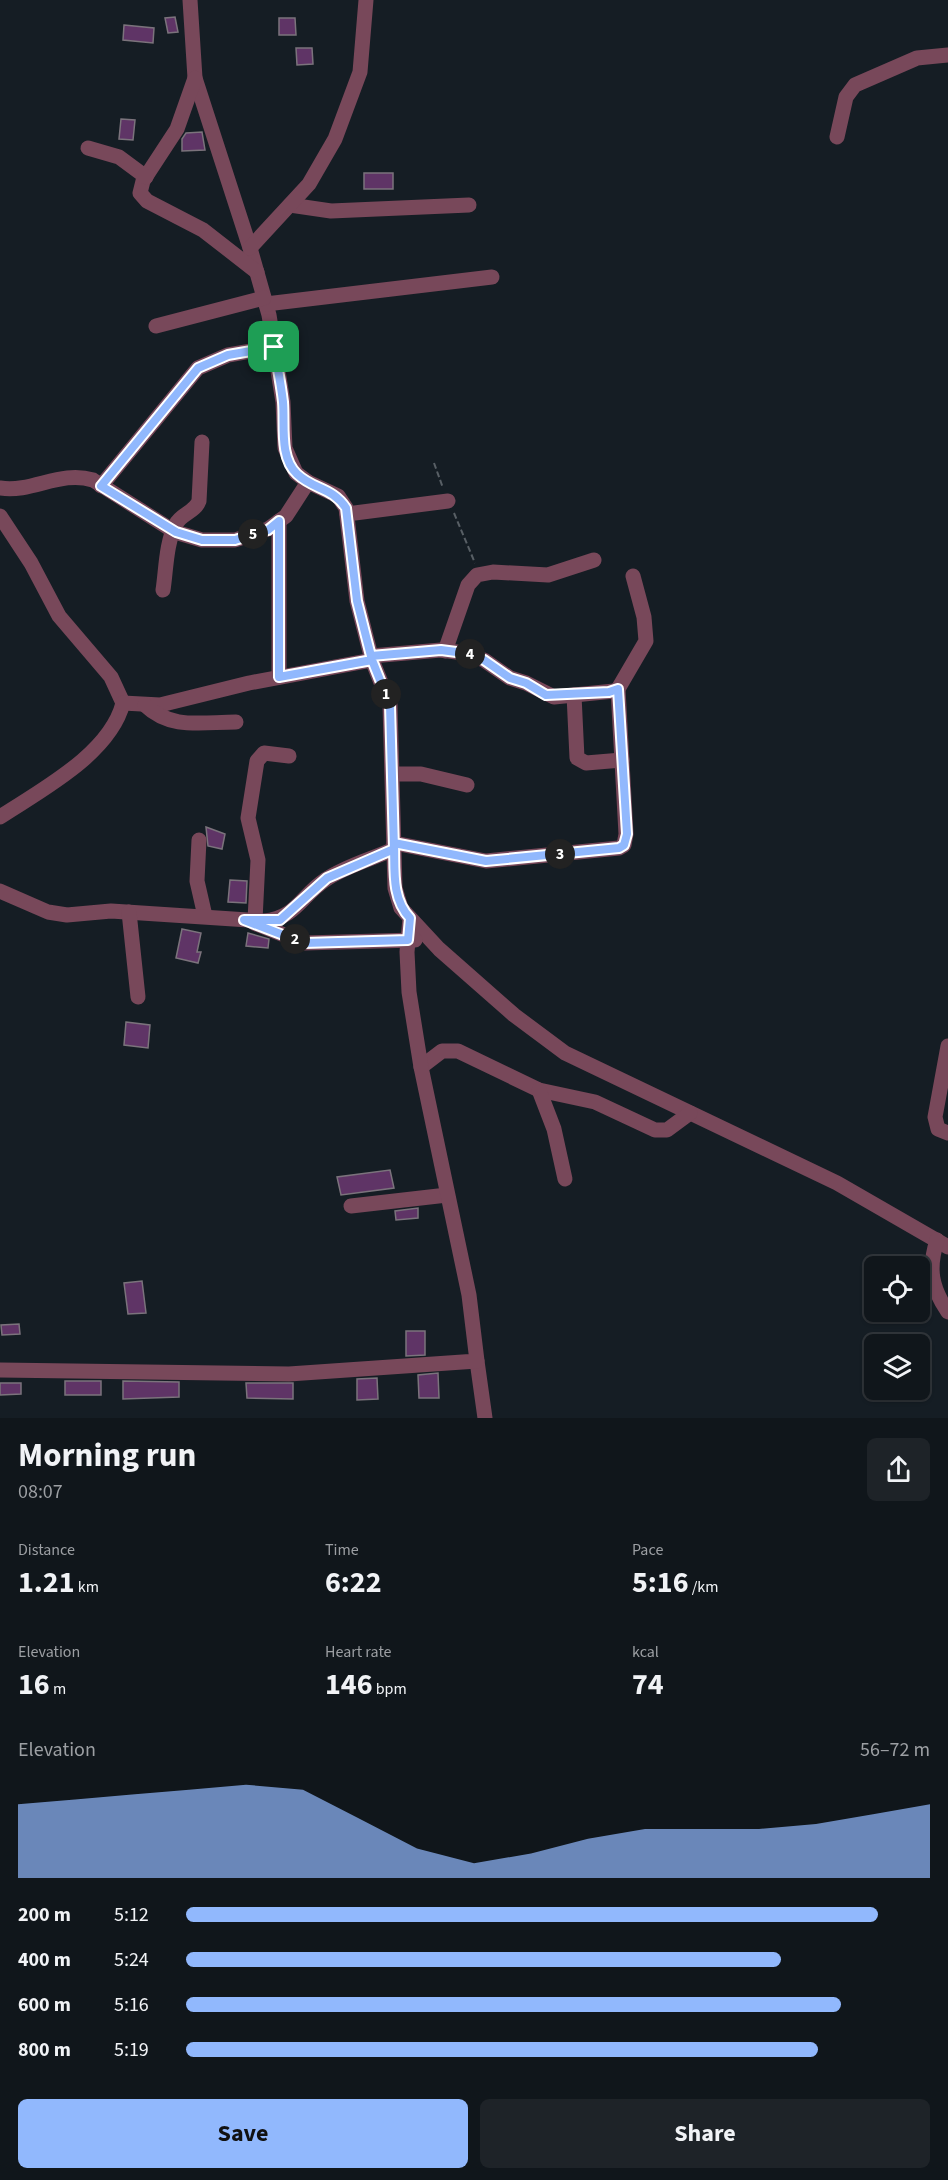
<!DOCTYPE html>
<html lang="en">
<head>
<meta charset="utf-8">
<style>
  :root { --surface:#10161b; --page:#1e2328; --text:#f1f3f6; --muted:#9c9fa3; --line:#30353a; --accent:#91b8fd }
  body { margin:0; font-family:"Source Sans 3",sans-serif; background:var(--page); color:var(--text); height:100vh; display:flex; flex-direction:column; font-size:22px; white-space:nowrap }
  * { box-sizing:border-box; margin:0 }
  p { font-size:20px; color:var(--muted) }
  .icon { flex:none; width:33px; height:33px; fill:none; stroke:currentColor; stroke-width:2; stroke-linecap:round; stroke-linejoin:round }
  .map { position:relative; height:1418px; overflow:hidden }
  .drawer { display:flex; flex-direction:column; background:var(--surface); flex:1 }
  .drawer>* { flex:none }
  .buttons { position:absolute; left:864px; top:1256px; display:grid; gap:12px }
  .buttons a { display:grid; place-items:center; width:66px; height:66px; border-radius:9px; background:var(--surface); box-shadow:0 2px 4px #0004,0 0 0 2px var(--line); font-size:30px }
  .pin { position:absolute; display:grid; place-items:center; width:51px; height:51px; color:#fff; margin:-26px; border-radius:12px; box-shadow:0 3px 9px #0006 }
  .km { position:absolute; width:30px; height:30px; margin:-15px; border-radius:50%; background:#222; color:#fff; font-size:16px; line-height:30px; text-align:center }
  .round { display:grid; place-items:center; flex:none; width:63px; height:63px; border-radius:9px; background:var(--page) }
  .headline { display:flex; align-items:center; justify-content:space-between; height:102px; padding:0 18px }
  h1 { font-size:33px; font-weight:700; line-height:45px }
  .figures { display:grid; grid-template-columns:repeat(3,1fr); gap:9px; height:102px; padding:6px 18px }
  .figures div { display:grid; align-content:center }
  .figures b { font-size:30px; font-weight:700 }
  .figures small { font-size:16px; font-weight:400 }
  .figures p { font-size:16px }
  .chart { height:168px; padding:12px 18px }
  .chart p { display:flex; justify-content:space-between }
  .chart svg { width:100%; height:108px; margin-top:6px; fill:var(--accent); opacity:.7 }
  .action { display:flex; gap:12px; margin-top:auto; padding:12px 18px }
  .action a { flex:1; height:69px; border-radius:9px; background:var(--accent); color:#111; font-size:24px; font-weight:700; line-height:69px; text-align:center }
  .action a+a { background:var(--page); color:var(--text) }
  ul { padding:0 18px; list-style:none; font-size:20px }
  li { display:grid; grid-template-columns:96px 72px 1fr; align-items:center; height:45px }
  li i { height:15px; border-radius:8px; background:var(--accent) }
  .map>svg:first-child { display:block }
</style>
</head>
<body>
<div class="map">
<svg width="948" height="1418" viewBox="0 0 948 1418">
  <rect width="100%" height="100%" fill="#151d24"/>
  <!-- building -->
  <g fill="#5f3466" stroke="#7b737c" stroke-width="1.5">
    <polygon points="175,17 178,32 168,33 165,18"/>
    <polygon points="279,18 295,18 296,35 279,35"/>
    <polygon points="124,25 154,28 153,43 123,40"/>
    <polygon points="296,48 312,48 313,64 297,65"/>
    <polygon points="121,119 135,120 133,140 119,139"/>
    <polygon points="202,132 205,150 182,151 182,139 186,133"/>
    <rect x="364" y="173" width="29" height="16"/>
    <polygon points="206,827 225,834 222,849 208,846"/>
    <polygon points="230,880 247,881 246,903 228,902"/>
    <polygon points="182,929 201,933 197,952 201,952 198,963 176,958"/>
    <polygon points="248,933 269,939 268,948 246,946"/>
    <polygon points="126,1022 150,1025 148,1048 124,1045"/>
    <polygon points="390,1170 394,1188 341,1195 337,1177"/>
    <polygon points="418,1208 418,1218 396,1220 395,1211"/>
    <polygon points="142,1281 146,1313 128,1314 124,1283"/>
    <polygon points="19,1324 20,1334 2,1335 1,1325"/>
    <polygon points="406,1331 425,1331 425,1355 406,1356"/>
    <polygon points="438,1373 439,1398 419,1398 418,1375"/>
    <polygon points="377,1378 378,1399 357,1400 357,1379"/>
    <rect x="65" y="1381" width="36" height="14"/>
    <polygon points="123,1381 179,1382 179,1397 123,1399"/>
    <polygon points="0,1383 21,1383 21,1394 0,1395"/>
    <polygon points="246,1383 293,1383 293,1399 247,1398"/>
  </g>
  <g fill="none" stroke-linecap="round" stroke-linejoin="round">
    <!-- path -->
    <g stroke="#585f65" stroke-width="2" stroke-dasharray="6 3" stroke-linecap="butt">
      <polyline points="434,463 443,488"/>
      <polyline points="454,513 475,563"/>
    </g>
    <!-- minor -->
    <g stroke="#78485a" stroke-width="15">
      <polyline points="190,0 195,78 250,248 269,315 283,402 285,448 296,473 308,482 338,496 346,508 357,601 372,660 390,705 395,888 401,908 439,949 514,1015 565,1053 837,1183 948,1247"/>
      <polyline points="195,78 177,129 143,181 140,193 147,201 203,230 257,272"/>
      <polyline points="837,137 846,97 855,85 917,58 948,55"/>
      <polyline points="88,148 119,157 146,177"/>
      <polyline points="290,205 331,211 469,205"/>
      <polyline points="250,248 309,184 335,139 360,72 366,0"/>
      <polyline points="266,304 492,277"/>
      <polyline points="156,326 264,298"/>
      <polyline points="101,486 198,368 228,355 274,347"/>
      <path d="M 0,488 C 33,493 60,470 93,480 L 175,532 L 202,540 L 235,540 L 268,529 L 286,516 L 308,482"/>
      <polyline points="347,514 448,501"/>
      <path d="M 0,516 L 31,563 L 59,616 L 111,677 L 123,703 C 110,754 41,790 0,817"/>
      <polyline points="279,521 279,677"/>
      <path d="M 163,590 C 166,571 166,542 176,524 C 181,514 195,512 199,501 L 202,442"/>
      <polyline points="445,651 468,585 477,575 493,572 548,575 594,560"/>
      <polyline points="371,656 441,650 464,653 484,660 510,678 526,683 554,697 614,691 618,689 646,641 644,617 633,576"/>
      <polyline points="574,695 577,758 586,763 622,760"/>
      <polyline points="123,703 160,705 249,683 372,660"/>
      <path d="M 145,705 C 171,730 202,722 236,722"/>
      <polyline points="393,774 421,774 467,785"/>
      <polyline points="199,840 197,881 205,916"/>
      <polyline points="394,843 486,861 619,848 624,845 626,834 618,689"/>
      <path d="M 0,891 L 48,912 L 67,915 L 111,911 L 264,921 C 296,918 301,896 325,880 C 345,866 372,859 394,849"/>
      <polyline points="129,912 138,997"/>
      <polyline points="255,920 258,860 248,818 257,761 264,753 289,756"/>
      <polyline points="254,923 304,943 415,940"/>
      <polyline points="948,1046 935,1117 938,1129 948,1133"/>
      <polyline points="421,1067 442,1051 458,1051 539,1090 595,1102 655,1130 667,1130 690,1113"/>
      <polyline points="539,1090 554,1129 565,1179"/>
      <polyline points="351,1206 447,1195"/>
      <path d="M 937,1240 C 928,1269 931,1287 948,1312"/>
      <polyline points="477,1361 485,1418"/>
      <polyline points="0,1370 289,1374 477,1361 469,1295 421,1067 409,992 407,952 410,918"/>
    </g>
  </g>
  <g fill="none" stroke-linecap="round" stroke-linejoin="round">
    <!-- route casing -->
    <g stroke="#fff" stroke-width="12">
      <path id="route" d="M 274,347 C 277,365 281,384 283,402 C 285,425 279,457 297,474 C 314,490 332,487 346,508 L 357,601 L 372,660 L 390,705 L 394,849 L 327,878 L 280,920 L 244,920 L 304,943 L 408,940 L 410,918 C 391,898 395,869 394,843 L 486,861 L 619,848 L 624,845 L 627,834 L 618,689 L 609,692 L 546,695 L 526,683 L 510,678 L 484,660 L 464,653 L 441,650 L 371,656 L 372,660 L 279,677 L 279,521 L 268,530 L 235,540 L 202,540 L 176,532 L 101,486 L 198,368 L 228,355 L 274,347"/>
    </g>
    <!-- route -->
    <use href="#route" stroke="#91b8fd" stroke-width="8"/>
  </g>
</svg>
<div class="buttons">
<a><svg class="icon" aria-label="locate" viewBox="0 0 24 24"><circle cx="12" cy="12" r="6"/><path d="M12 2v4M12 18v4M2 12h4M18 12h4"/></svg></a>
<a><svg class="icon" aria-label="layers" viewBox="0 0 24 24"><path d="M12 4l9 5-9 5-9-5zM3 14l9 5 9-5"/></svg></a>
</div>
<div class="pin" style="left:274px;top:347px;background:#1e9e55"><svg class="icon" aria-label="arrive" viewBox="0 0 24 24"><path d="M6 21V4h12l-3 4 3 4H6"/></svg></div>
<b class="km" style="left:386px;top:694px">1</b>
<b class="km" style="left:295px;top:939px">2</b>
<b class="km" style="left:560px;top:854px">3</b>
<b class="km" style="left:470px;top:654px">4</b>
<b class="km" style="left:253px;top:534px">5</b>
</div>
<section class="drawer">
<div class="headline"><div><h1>Morning run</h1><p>08:07</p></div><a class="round"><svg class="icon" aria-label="share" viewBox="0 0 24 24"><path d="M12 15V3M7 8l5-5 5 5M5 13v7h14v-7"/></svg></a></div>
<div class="figures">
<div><p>Distance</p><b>1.21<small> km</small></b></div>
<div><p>Time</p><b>6:22</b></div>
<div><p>Pace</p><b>5:16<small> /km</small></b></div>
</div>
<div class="figures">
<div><p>Elevation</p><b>16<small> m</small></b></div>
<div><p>Heart rate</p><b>146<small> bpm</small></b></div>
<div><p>kcal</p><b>74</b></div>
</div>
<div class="chart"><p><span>Elevation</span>56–72 m</p>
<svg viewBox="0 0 160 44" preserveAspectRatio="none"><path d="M0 44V14L10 12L20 10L30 8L40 6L50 8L60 20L70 32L80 38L90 34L100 28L110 24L120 24L130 24L140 22L150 18L160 14V44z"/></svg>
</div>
<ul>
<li><b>200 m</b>5:12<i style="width:93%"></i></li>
<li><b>400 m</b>5:24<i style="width:80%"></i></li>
<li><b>600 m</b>5:16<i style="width:88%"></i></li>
<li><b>800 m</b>5:19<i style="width:85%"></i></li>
</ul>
<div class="action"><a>Save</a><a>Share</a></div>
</section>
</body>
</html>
